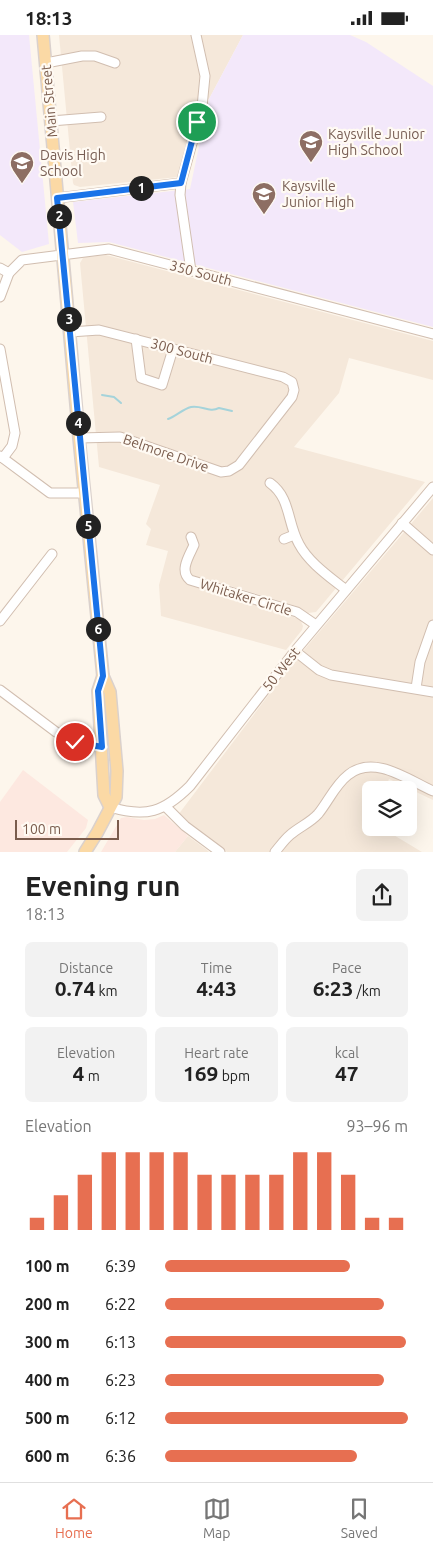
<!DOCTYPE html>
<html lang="en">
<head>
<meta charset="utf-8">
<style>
  :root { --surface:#fff; --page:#f2f2f2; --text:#222; --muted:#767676; --line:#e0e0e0; --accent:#e76f51 }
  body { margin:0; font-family:Ubuntu,sans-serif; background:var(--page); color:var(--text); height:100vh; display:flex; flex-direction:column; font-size:19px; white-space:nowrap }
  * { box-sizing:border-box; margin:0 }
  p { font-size:16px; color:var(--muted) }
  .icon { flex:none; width:28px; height:28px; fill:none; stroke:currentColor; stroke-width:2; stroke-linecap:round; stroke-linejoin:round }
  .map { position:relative; height:817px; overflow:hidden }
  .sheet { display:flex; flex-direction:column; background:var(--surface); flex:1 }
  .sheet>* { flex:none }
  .buttons { position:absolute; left:362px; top:746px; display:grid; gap:10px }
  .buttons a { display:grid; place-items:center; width:55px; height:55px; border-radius:8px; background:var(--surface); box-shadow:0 5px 20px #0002; font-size:25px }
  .scale { position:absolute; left:15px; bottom:12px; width:104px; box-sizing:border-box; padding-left:5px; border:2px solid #7a5c4d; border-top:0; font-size:14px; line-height:18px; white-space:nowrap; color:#7a5c4d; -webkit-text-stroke:4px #fffaf3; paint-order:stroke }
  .pin { position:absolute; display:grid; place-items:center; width:42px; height:42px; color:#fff; margin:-21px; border:2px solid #fff; border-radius:50%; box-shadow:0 1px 5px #0007 }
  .km { position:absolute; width:25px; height:25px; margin:-12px; border-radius:50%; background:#222; color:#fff; font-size:14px; line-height:25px; text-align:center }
  .round { display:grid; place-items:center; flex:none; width:52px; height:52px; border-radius:8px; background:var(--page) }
  .overview { display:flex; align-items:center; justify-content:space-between; height:85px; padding:0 25px }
  h1 { font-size:28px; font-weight:700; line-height:38px }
  .stats { display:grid; grid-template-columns:repeat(3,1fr); gap:8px; height:85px; padding:5px 25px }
  .stats div { display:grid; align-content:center; border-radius:8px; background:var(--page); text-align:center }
  .stats b { font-size:21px; font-weight:700 }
  .stats small { font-size:14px; font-weight:400 }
  .stats p { font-size:14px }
  .chart { height:140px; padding:10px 25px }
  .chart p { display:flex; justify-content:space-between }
  .chart svg { width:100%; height:90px; margin-top:5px; stroke:var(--accent); stroke-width:6 }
  ul { padding:0 25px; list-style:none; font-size:16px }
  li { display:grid; grid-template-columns:80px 60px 1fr; align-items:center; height:38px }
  li i { height:12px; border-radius:6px; background:var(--accent) }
  .status { display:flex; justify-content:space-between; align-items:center; height:35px; padding:0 25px; background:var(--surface); direction:ltr }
  .status svg { height:14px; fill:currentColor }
  .dock { display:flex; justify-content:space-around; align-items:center; height:70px; border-top:1px solid var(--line); background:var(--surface); font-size:14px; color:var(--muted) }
  .dock a { display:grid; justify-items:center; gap:2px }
  .dock .active { color:var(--accent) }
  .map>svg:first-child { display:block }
</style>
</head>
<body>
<div class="status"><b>18:13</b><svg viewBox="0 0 49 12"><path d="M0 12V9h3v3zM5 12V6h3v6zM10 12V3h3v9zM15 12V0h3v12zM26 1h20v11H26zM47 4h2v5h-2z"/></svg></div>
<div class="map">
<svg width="433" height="817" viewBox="0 0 433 817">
  <rect width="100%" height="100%" fill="#fdf6ec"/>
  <!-- residential -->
  <g fill="#f5e8da">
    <polygon points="59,0 243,0 209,64 198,62 180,138 178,142 80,152 74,150 73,148"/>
    <polygon points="106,220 433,306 433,345 349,323 339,358 294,412 425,447 316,577 308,578 296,571 211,545 206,555 300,584 303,591 302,595 286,615 161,581 159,550 168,516 146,510 151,494 146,489 160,450 99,432 80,228 83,223 86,222"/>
    <polygon points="433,463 433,765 389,744 385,755 371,755 371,782 370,785 371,792 382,793 422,817 227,817 178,780 292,629"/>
    <polygon points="188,801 207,815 209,817 175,817"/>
  </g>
  <!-- commercial -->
  <g fill="#fde8e0">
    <polygon points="23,735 88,785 86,793 67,817 0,817 0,767"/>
    <polygon points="164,780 188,801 175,817 101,817 121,783 127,782 144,785 155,784"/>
  </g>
  <!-- education -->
  <g fill="#f3e8fa">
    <polygon points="0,0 29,0 49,209 22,217 0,200"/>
    <polygon points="243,0 350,0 366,7 433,51 433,292 109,207 78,208 73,167 190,154 209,64"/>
  </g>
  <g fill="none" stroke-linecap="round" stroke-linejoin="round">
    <!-- stream -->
    <g stroke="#a5d3da" stroke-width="2">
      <polyline points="102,360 114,362 121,368"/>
      <path d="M 168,384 C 176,381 183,374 191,372 C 202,370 209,378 219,373 L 232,376"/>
    </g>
    <!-- minor casing -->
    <g stroke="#d1beb0" stroke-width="11">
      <g id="minor">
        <polyline points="46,28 82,21 95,21 115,28"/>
        <polyline points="51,86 101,82"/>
        <polyline points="57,163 181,148"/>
        <polyline points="0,233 9,238"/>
        <polyline points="191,236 180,160 181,148 202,72 205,41 196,0"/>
        <polyline points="0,262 9,238 22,225 109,214 433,299"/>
        <polyline points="70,297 99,295 283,342 292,347 294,355 292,362 239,430 229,436 221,437 120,402 79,403"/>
        <polyline points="136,304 141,343 162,350 173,314"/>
        <polyline points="0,314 15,398 12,411 3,423"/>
        <polyline points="0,421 50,458 85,458"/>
        <path d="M 270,448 C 291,463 287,488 299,509 C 309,528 330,542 346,555"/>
        <polyline points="402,488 433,515"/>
        <path d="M 191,502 L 194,510 C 189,521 179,536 190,545 L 297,577 L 316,590"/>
        <polyline points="284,504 294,500"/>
        <polyline points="0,586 52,519"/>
        <polyline points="295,616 319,635 331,640 433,657"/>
        <polyline points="416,653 420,627 433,590"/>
        <polyline points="0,655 56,697 75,707 103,712"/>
        <path d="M 110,772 C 146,783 164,777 190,751 L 295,616 L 433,452"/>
        <polyline points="166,772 185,791 220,817"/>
        <path d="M 275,817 C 280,811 285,804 290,800 C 299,792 310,788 318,779 C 328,767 335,750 348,740 C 374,719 408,745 433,756"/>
      </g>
    </g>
    <!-- major casing -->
    <g stroke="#dad1cd" stroke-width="14">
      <g id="major">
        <polyline points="43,0 79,403 103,641 110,657 117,736 116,762 97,798 85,817"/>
        <polyline points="103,641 98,656 104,760 110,772"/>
      </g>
    </g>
    <!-- minor -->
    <use href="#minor" stroke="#fff" stroke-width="9"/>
    <!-- major -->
    <use href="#major" stroke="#fbd9a5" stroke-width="11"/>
  </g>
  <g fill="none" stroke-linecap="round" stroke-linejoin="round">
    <!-- route casing -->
    <g stroke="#fff" stroke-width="10">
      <polyline id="route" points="75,707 102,712 98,656 103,641 57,163 181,148 197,87"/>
    </g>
    <!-- route -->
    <use href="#route" stroke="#1a73e8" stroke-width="6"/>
  </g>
  <!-- icons -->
  <defs>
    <g id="school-pin" transform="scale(1.25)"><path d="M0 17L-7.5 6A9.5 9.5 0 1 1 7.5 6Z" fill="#8d6e63" stroke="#fffaf3"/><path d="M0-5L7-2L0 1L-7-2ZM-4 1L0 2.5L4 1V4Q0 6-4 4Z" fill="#fff"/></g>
  </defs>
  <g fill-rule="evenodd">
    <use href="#school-pin" x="311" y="107"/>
    <use href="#school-pin" x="22" y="128"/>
    <use href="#school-pin" x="264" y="159"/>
  </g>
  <g text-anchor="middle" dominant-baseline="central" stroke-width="4.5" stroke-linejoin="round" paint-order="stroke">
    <!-- street labels -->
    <g font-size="14" fill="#7a5c4d" stroke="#fffaf3">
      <text transform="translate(49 66) rotate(-95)">Main Street</text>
      <text transform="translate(201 238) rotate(15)">350 South</text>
      <text transform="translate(182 316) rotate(15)">300 South</text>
      <text transform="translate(166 418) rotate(19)">Belmore Drive</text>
      <text transform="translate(246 562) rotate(17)">Whitaker Circle</text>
      <text transform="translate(281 634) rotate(-52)">50 West</text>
    </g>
    <!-- education labels -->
    <g font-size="14" fill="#785e54" stroke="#fffaf3" text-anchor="start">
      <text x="328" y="99">Kaysville Junior<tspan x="328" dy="16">High School</tspan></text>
      <text x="40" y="120">Davis High<tspan x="40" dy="16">School</tspan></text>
      <text x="282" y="151">Kaysville<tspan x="282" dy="16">Junior High</tspan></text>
    </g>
  </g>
</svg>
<div class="buttons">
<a><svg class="icon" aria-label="layers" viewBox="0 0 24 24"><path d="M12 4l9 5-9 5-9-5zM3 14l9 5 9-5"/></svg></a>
</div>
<div class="scale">100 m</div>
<div class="pin" style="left:197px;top:87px;background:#1e9e55"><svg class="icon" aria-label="arrive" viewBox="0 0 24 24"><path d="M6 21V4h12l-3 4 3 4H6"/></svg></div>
<div class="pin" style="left:75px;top:707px;background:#d93025"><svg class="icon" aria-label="check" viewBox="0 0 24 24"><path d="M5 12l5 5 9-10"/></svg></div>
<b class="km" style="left:141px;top:153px">1</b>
<b class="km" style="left:59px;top:181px">2</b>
<b class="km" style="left:69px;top:284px">3</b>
<b class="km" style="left:78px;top:388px">4</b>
<b class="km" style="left:88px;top:491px">5</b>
<b class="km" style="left:98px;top:594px">6</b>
</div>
<section class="sheet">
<div class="overview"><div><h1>Evening run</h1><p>18:13</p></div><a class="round"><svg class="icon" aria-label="share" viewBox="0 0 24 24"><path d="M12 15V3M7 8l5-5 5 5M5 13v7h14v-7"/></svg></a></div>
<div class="stats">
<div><p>Distance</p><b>0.74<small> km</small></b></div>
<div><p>Time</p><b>4:43</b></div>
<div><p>Pace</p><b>6:23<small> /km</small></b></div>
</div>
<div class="stats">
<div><p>Elevation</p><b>4<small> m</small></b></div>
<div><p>Heart rate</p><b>169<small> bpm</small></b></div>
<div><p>kcal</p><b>47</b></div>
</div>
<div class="chart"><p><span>Elevation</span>93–96 m</p>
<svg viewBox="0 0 160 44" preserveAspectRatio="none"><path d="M5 44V38M15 44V27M25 44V17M35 44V6M45 44V6M55 44V6M65 44V6M75 44V17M85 44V17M95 44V17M105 44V17M115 44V6M125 44V6M135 44V17M145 44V38M155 44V38"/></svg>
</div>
<ul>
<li><b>100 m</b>6:39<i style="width:76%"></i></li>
<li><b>200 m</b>6:22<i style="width:90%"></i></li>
<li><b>300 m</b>6:13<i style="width:99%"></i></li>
<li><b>400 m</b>6:23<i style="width:90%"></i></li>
<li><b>500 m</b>6:12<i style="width:100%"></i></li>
<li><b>600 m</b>6:36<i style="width:79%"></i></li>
</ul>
</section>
<nav class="dock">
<a class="active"><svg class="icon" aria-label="home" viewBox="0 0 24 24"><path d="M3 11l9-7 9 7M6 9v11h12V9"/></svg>Home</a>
<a><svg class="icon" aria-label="map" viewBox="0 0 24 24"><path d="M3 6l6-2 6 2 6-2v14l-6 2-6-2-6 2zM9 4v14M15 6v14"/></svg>Map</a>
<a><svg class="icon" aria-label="saved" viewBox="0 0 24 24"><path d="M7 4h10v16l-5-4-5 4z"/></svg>Saved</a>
</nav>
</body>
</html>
